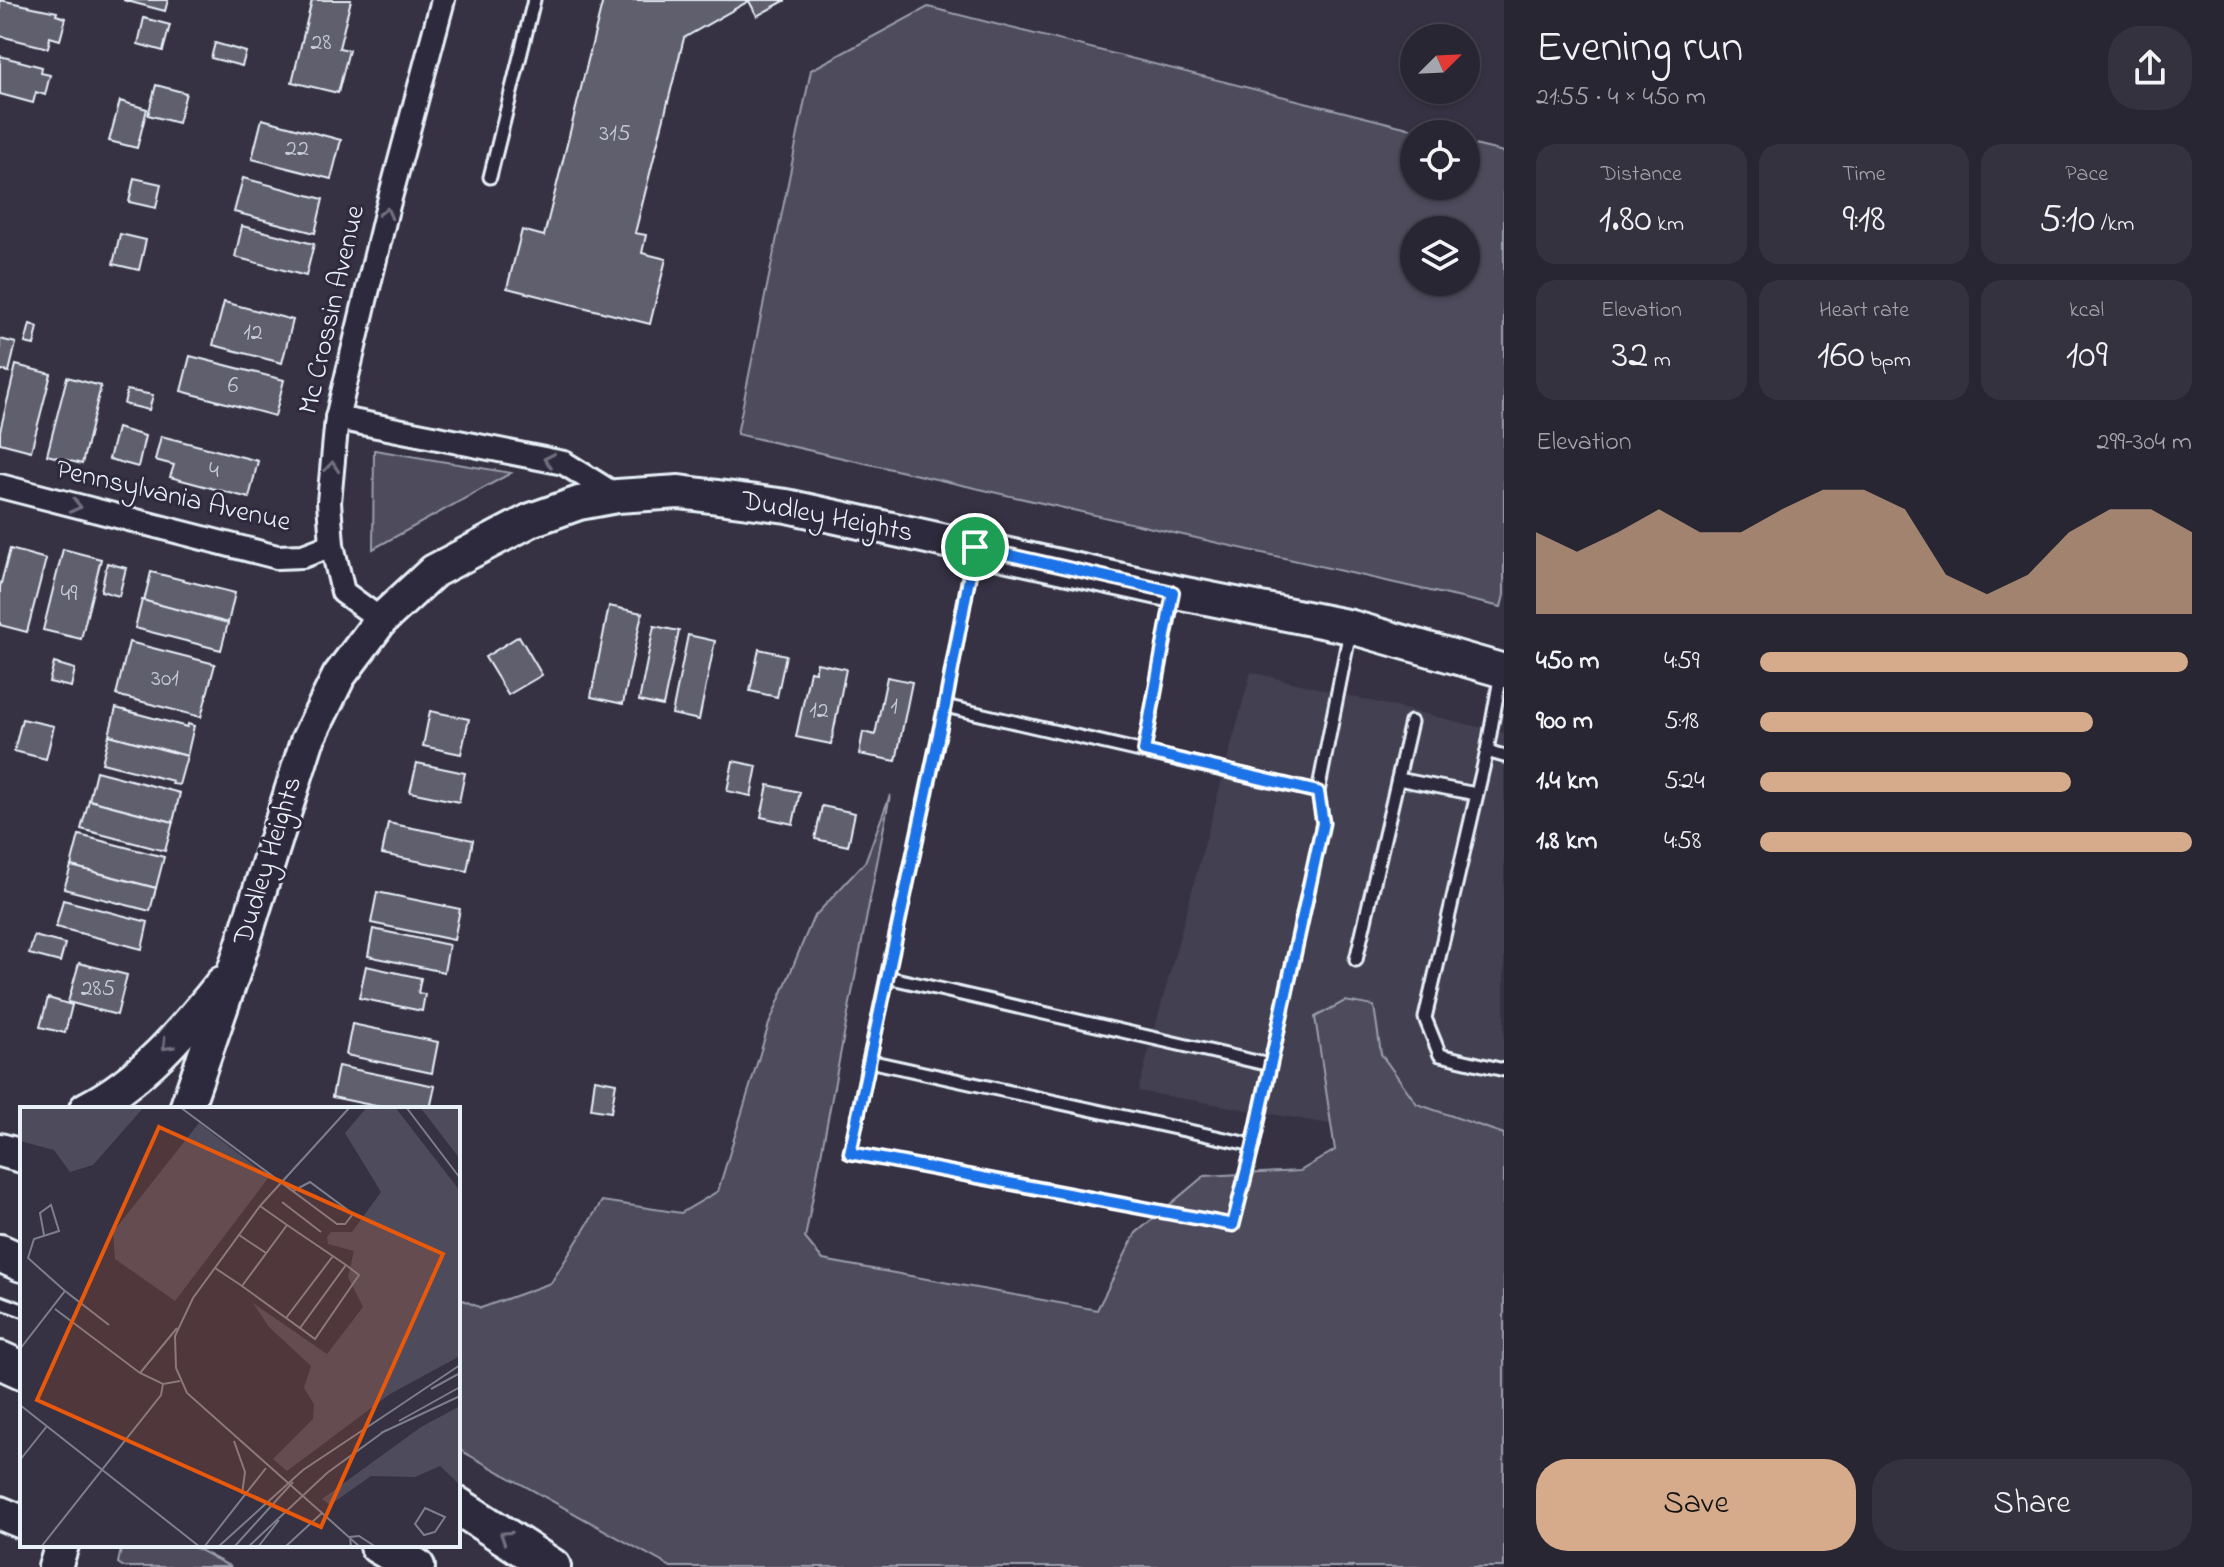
<!DOCTYPE html>
<html lang="en">
<head>
<meta charset="utf-8">
<style>
  :root { --surface:#282633; --page:#34323f; --text:#f1f3f6; --muted:#a5a5ac; --line:#44434e; --accent:#d6ab8b }
  body { margin:0; font-family:"Indie Flower",sans-serif; background:var(--page); color:var(--text); height:100vh; display:flex; flex-direction:column; font-size:30px; white-space:nowrap }
  * { box-sizing:border-box; margin:0 }
  p { font-size:26px; color:var(--muted) }
  .icon { flex:none; width:44px; height:44px; fill:none; stroke:currentColor; stroke-width:2; stroke-linecap:round; stroke-linejoin:round }
  .map { position:relative; flex:1; overflow:hidden }
  .sheet { display:flex; flex-direction:column; background:var(--surface); width:720px }
  .sheet>* { flex:none }
  .needle { width:52px; rotate:66deg }
  .fabs { position:absolute; left:1400px; top:24px; display:grid; gap:16px }
  .fabs a { display:grid; place-items:center; width:80px; height:80px; border-radius:50%; background:var(--surface); box-shadow:0 2px 6px #0004,0 0 0 2px var(--line); font-size:40px }
  .pin { position:absolute; display:grid; place-items:center; width:68px; height:68px; color:#fff; margin:-34px; border:4px solid #fff; border-radius:50%; box-shadow:0 2px 8px #0007 }
  .round { display:grid; place-items:center; flex:none; width:84px; height:84px; border-radius:32px; background:var(--page) }
  .summary { display:flex; align-items:center; justify-content:space-between; height:136px; padding:0 32px }
  h1 { font-size:44px; font-weight:600; line-height:60px }
  .metrics { display:grid; grid-template-columns:repeat(3,1fr); gap:12px; height:136px; padding:8px 32px }
  .metrics div { display:grid; align-content:center; border-radius:20px; background:var(--page); text-align:center }
  .metrics b { font-size:40px; font-weight:600 }
  .metrics small { font-size:22px; font-weight:400 }
  .metrics p { font-size:22px }
  .chart { height:224px; padding:16px 32px }
  .chart p { display:flex; justify-content:space-between }
  .chart svg { width:100%; height:144px; margin-top:8px; fill:var(--accent); opacity:.7 }
  .primary-button { display:flex; gap:16px; margin-top:auto; padding:16px 32px }
  .primary-button a { flex:1; height:92px; border-radius:32px; background:var(--accent); color:#111; font-size:32px; font-weight:600; line-height:92px; text-align:center }
  .primary-button a+a { background:var(--page); color:var(--text) }
  ul { padding:0 32px; list-style:none; font-size:26px }
  li { display:grid; grid-template-columns:128px 96px 1fr; align-items:center; height:60px }
  li i { height:20px; border-radius:10px; background:var(--accent) }
  main { display:flex; flex:1; min-height:0 }
  .map>svg:first-child { display:block }
</style>
</head>
<body>
<main>
<div class="map">
<svg width="1504" height="1567" viewBox="0 0 1504 1567">
  <rect width="100%" height="100%" fill="#363244"/>
  <filter id="ink" filterUnits="userSpaceOnUse"><feTurbulence type="fractalNoise" baseFrequency=".0125" numOctaves="2"/><feDisplacementMap in="SourceGraphic" scale="16" xChannelSelector="R" yChannelSelector="G"/><feConvolveMatrix kernelMatrix="1 2 1 2 8 2 1 2 1" color-interpolation-filters="sRGB"/></filter>
  <g filter="url(#ink)">
    <!-- built -->
    <polygon fill="#433f51" points="1251,672 1504,733 1504,1154 1138,1091"/>
    <!-- green -->
    <g fill="#4d4b5c" stroke="#9a9eaa" stroke-width="2" fill-rule="evenodd">
      <path d="M 928,7 L 1432,134 L 1414,134 L 1414,186 L 1466,186 L 1466,143 L 1504,152 L 1504,595 L 1501,607 L 737,434 L 811,70 ZM 1414,230 L 1466,230 L 1466,282 L 1414,282 Z"/>
      <polygon points="374,450 375,450 511,473 373,549"/>
      <polygon points="890,795 805,1238 823,1260 1097,1310 1136,1233 1204,1176 1300,1171 1335,1150 1315,1017 1345,1001 1374,1006 1381,1054 1417,1104 1504,1134 1504,1567 671,1567 458,1449 458,1298 481,1308 551,1283 602,1201 681,1213 718,1191 769,1024 813,918 865,862"/>
      <polygon points="122,1545 190,1545 231,1567 124,1567 118,1563"/>
    </g>
    <!-- building -->
    <g fill="#605e6e" stroke="#e8f1f8" stroke-width="2">
      <polygon points="0,0 57,12 56,15 66,18 60,40 50,37 48,48 0,36"/>
      <polygon points="123,0 168,0 165,11"/>
      <polygon points="312,0 351,0 339,48 349,50 338,93 292,82"/>
      <polygon points="603,0 786,0 757,16 749,1 684,38 635,233 646,235 642,253 666,259 650,324 507,288 522,230 544,236"/>
      <polygon points="144,18 170,25 163,51 138,44"/>
      <polygon points="215,43 246,52 242,66 211,58"/>
      <polygon points="0,56 42,67 41,73 50,75 45,95 36,92 33,103 0,94"/>
      <polygon points="156,85 186,93 178,123 148,115"/>
      <polygon points="120,101 147,109 137,148 109,141"/>
      <polygon points="262,119 341,140 331,179 252,159"/>
      <polygon points="134,178 161,184 156,208 129,202"/>
      <polygon points="243,178 323,199 315,233 234,212"/>
      <polygon points="242,226 314,244 306,276 235,257"/>
      <polygon points="120,234 146,240 139,270 113,264"/>
      <polygon points="224,302 293,320 282,363 213,345"/>
      <polygon points="30,324 38,327 34,345 25,343"/>
      <polygon points="0,339 16,343 9,372 0,370"/>
      <polygon points="190,356 284,380 275,416 181,391"/>
      <polygon points="16,365 51,374 31,451 0,443 0,431"/>
      <polygon points="67,377 101,386 82,464 47,455"/>
      <polygon points="127,390 153,395 149,410 124,404"/>
      <polygon points="117,428 145,436 138,467 109,459"/>
      <polygon points="161,436 258,461 249,498 170,477 174,465 155,460"/>
      <polygon points="10,549 46,559 27,632 0,625 0,587"/>
      <polygon points="63,549 101,559 81,639 43,630"/>
      <polygon points="107,563 126,568 119,596 101,591"/>
      <polygon points="151,572 235,593 228,623 144,601"/>
      <polygon points="142,600 228,623 221,650 135,628"/>
      <polygon points="609,606 642,613 623,704 591,697"/>
      <polygon points="654,626 679,631 663,706 639,701"/>
      <polygon points="688,635 715,641 699,720 672,714"/>
      <polygon points="519,636 542,675 508,695 485,657"/>
      <polygon points="129,642 215,664 201,717 116,695"/>
      <polygon points="759,649 786,655 777,697 750,691"/>
      <polygon points="54,663 75,669 71,687 49,682"/>
      <polygon points="817,663 846,669 831,744 796,737 810,671 815,672"/>
      <polygon points="887,677 912,682 896,761 859,754 863,732 875,735"/>
      <polygon points="116,708 187,727 188,724 194,726 187,756 109,735"/>
      <polygon points="430,711 469,719 461,754 423,746"/>
      <polygon points="22,719 54,726 46,759 14,751"/>
      <polygon points="109,735 187,756 179,785 172,784 173,781 102,763"/>
      <polygon points="733,761 757,766 751,796 727,791"/>
      <polygon points="417,763 465,773 459,802 410,792"/>
      <polygon points="96,771 180,793 173,822 89,800"/>
      <polygon points="768,785 800,792 793,824 761,817"/>
      <polygon points="89,800 173,822 165,851 81,829"/>
      <polygon points="822,806 855,813 848,846 815,839"/>
      <polygon points="388,823 473,840 467,871 382,854"/>
      <polygon points="79,835 164,857 156,888 71,866"/>
      <polygon points="71,866 156,888 150,911 64,889"/>
      <polygon points="377,892 460,909 454,940 371,923"/>
      <polygon points="63,900 148,922 142,949 56,927"/>
      <polygon points="373,929 449,945 444,972 368,956"/>
      <polygon points="34,936 65,944 60,962 29,954"/>
      <polygon points="79,963 127,975 117,1015 68,1002"/>
      <polygon points="366,966 421,978 418,993 425,994 422,1011 359,998"/>
      <polygon points="48,998 72,1005 65,1033 40,1027"/>
      <polygon points="352,1024 438,1042 432,1073 346,1055"/>
      <polygon points="338,1066 435,1086 430,1109 390,1109 332,1097"/>
      <polygon points="595,1079 616,1083 611,1112 591,1109"/>
    </g>
    <g fill="none" stroke-linecap="round" stroke-linejoin="round">
      <!-- lane casing -->
      <g stroke="#e8f1f8" stroke-width="17">
        <g id="lane">
          <polyline points="490,177 534,0"/>
          <polyline points="1501,673 1487,751 1425,1018 1440,1055 1504,1070"/>
          <polyline points="945,706 974,549"/>
          <polyline points="1144,751 1173,595"/>
          <polyline points="1487,751 1504,756"/>
          <polyline points="1398,779 1476,794"/>
          <polyline points="1318,792 1323,823 1253,1145 869,1061 945,706 1318,792 1350,631"/>
          <polyline points="1356,960 1411,722"/>
          <polyline points="887,977 1270,1065"/>
          <polyline points="869,1061 850,1153 1233,1225 1253,1145"/>
          <polyline points="0,1302 22,1310"/>
        </g>
      </g>
      <!-- street casing -->
      <g stroke="#e8f1f8" stroke-width="28">
        <g id="street">
          <polyline points="337,418 564,463 617,496"/>
          <polyline points="0,486 277,557 303,556 332,545"/>
          <polyline points="381,620 343,592 332,545 329,502 337,418 386,213 443,0"/>
        </g>
      </g>
      <!-- secondary casing -->
      <g stroke="#e8f1f8" stroke-width="38">
        <g id="secondary">
          <path d="M 86,1109 C 141,1081 184,1031 222,983"/>
          <polyline points="186,1109 236,965 307,741 339,676 381,620 434,571 531,520 579,503 617,496 679,492 787,506 1181,593 1351,627 1504,671"/>
          <polyline points="0,1150 22,1156"/>
          <polyline points="0,1513 22,1522"/>
          <polyline points="55,1567 62,1545"/>
        </g>
      </g>
      <!-- primary casing -->
      <g stroke="#e8f1f8" stroke-width="42">
        <g id="primary">
          <polyline points="0,1253 22,1263"/>
          <polyline points="0,1360 22,1370"/>
          <polyline points="458,1506 552,1567"/>
          <polyline points="378,1545 416,1567"/>
        </g>
      </g>
      <!-- lane -->
      <use href="#lane" stroke="#2f2a3d" stroke-width="11"/>
      <!-- street -->
      <use href="#street" stroke="#2f2a3d" stroke-width="22"/>
      <!-- secondary -->
      <use href="#secondary" stroke="#2f2a3d" stroke-width="32"/>
      <!-- primary -->
      <use href="#primary" stroke="#2f2a3d" stroke-width="36"/>
    </g>
    <!-- one-way arrows -->
    <defs><path id="oneway-chevron" d="M-2-3.5L2.5 0L-2 3.5" fill="none" stroke-width="1.6" stroke-linecap="round" stroke-linejoin="round" transform="scale(2)"/></defs>
    <g stroke="#70707e">
      <use href="#oneway-chevron" transform="translate(386 213) rotate(-76)"/>
      <use href="#oneway-chevron" transform="translate(549 460) rotate(-169)"/>
      <use href="#oneway-chevron" transform="translate(332 467) rotate(-85)"/>
      <use href="#oneway-chevron" transform="translate(76 506) rotate(14)"/>
      <use href="#oneway-chevron" transform="translate(167 1045) rotate(134)"/>
      <use href="#oneway-chevron" transform="translate(505 1536) rotate(-147)"/>
    </g>
  </g>
  <g fill="none" stroke-linecap="round" stroke-linejoin="round" filter="url(#ink)">
    <!-- route casing -->
    <g stroke="#fff" stroke-width="16">
      <polygon id="route" points="975,547 1173,592 1144,751 1318,792 1323,823 1253,1145 1233,1225 850,1153 945,706"/>
    </g>
    <!-- route -->
    <use href="#route" stroke="#1a73e8" stroke-width="10"/>
  </g>
  <g text-anchor="middle" dominant-baseline="central" stroke-width="6" stroke-linejoin="round" paint-order="stroke">
    <!-- number labels -->
    <g font-size="24" fill="#c6ccd6">
      <text x="321" y="43">28</text>
      <text x="615" y="134">315</text>
      <text x="297" y="149">22</text>
      <text x="253" y="333">12</text>
      <text x="233" y="386">6</text>
      <text x="214" y="471">4</text>
      <text x="69" y="594">49</text>
      <text x="165" y="679">301</text>
      <text x="894" y="707">1</text>
      <text x="819" y="711">12</text>
      <text x="98" y="989">285</text>
    </g>
    <!-- street labels -->
    <g font-size="28" fill="#e8f1f8" stroke="#2f2a3d">
      <text transform="translate(333 310) rotate(-77)">Mc Crossin Avenue</text>
      <text transform="translate(173 497) rotate(13)">Pennsylvania Avenue</text>
      <text transform="translate(827 518) rotate(11)">Dudley Heights</text>
      <text transform="translate(269 861) rotate(-73)">Dudley Heights</text>
    </g>
  </g>
  <!-- overview -->
  <g transform="translate(20 1107)">
    <rect width="440" height="440" fill="#363244"/>
    <path d="M 0,0 L 124,0 L 73,58 L 50,65 L 34,43 L 0,34 ZM 347,0 L 375,0 L 440,84 L 440,249 L 370,287 L 267,364 L 253,352 L 293,312 L 294,297 L 284,281 L 291,259 L 249,220 L 233,196 L 307,247 L 343,200 L 328,170 L 334,144 L 308,137 L 307,130 L 311,125 L 332,125 L 361,85 L 325,26 ZM 400,0 L 440,0 L 440,52 ZM 179,16 L 249,70 L 155,194 L 95,152 L 93,125 ZM 440,299 L 440,378 L 420,359 L 395,370 L 351,369 L 310,398 L 302,392 L 401,320 Z" fill="#4d4b5c"/>
    <path fill="none" stroke="#7d7e8c" stroke-width="2" d="M 160,0 L 317,117 L 325,117 L 333,107 L 290,75 L 273,84M 386,0 L 440,71M 262,95 L 301,125M 240,99 L 267,118 L 222,179 L 280,221 L 326,158 L 267,118M 24,128 L 20,106 L 31,98 L 39,124 L 14,132 L 8,151 L 45,184M 219,128 L 246,146M 195,161 L 222,179M 35,202 L 120,266 L 143,277 L 160,274M 266,211 L 313,149M 280,221 L 295,232 L 339,168 L 326,158M 0,242 L 45,184 L 89,218M 120,266 L 157,221M 411,282 L 440,266M 0,298 L 180,440M 376,301 L 440,258M 379,314 L 440,280M 361,326 L 440,289M 214,334 L 225,365 L 222,387M 0,353 L 27,319M 405,401 L 425,410 L 415,425 L 404,428 L 395,417 ZM 302,406 L 340,440M 21,440 L 141,288 L 143,277M 184,440 L 246,361M 198,440 L 283,363 L 379,299M 214,440 L 273,375M 228,440 L 307,366 L 366,323M 238,440 L 259,413M 265,440 L 302,406 L 167,286 L 156,261 L 155,229 L 173,191 L 240,99 L 330,0M 331,440 L 330,430 L 339,429 L 356,440"/>
    <path fill="#e8590c" fill-opacity="0.15" stroke="#e8590c" stroke-width="4" d="M 139,20 L 423,147 L 301,420 L 17,293 Z"/>
    <rect width="440" height="440" fill="none" stroke="#e8f1f8" stroke-width="4"/>
  </g>
</svg>
<div class="fabs">
<a><svg class="needle" viewBox="-14 -14 28 28"><path d="M0-13l5 13h-10z" fill="#e53935"/><path d="M0 13l5-13h-10z" fill="#a5a5ac"/></svg></a>
<a><svg class="icon" aria-label="locate" viewBox="0 0 24 24"><circle cx="12" cy="12" r="6"/><path d="M12 2v4M12 18v4M2 12h4M18 12h4"/></svg></a>
<a><svg class="icon" aria-label="layers" viewBox="0 0 24 24"><path d="M12 4l9 5-9 5-9-5zM3 14l9 5 9-5"/></svg></a>
</div>
<div class="pin" style="left:975px;top:547px;background:#1e9e55"><svg class="icon" aria-label="arrive" viewBox="0 0 24 24"><path d="M6 21V4h12l-3 4 3 4H6"/></svg></div>
</div>
<section class="sheet">
<div class="summary"><div><h1>Evening run</h1><p>21:55 · 4 × 450 m</p></div><a class="round"><svg class="icon" aria-label="share" viewBox="0 0 24 24"><path d="M12 15V3M7 8l5-5 5 5M5 13v7h14v-7"/></svg></a></div>
<div class="metrics">
<div><p>Distance</p><b>1.80<small> km</small></b></div>
<div><p>Time</p><b>9:18</b></div>
<div><p>Pace</p><b>5:10<small> /km</small></b></div>
</div>
<div class="metrics">
<div><p>Elevation</p><b>32<small> m</small></b></div>
<div><p>Heart rate</p><b>160<small> bpm</small></b></div>
<div><p>kcal</p><b>109</b></div>
</div>
<div class="chart"><p><span>Elevation</span>299–304 m</p>
<svg viewBox="0 0 160 44" preserveAspectRatio="none"><path d="M0 44V19L10 25L20 19L30 12L40 19L50 19L60 12L70 6L80 6L90 12L100 32L110 38L120 32L130 19L140 12L150 12L160 19V44z"/></svg>
</div>
<ul>
<li><b>450 m</b>4:59<i style="width:99%"></i></li>
<li><b>900 m</b>5:18<i style="width:77%"></i></li>
<li><b>1.4 km</b>5:24<i style="width:72%"></i></li>
<li><b>1.8 km</b>4:58<i style="width:100%"></i></li>
</ul>
<div class="primary-button"><a>Save</a><a>Share</a></div>
</section>
</main>
</body>
</html>
